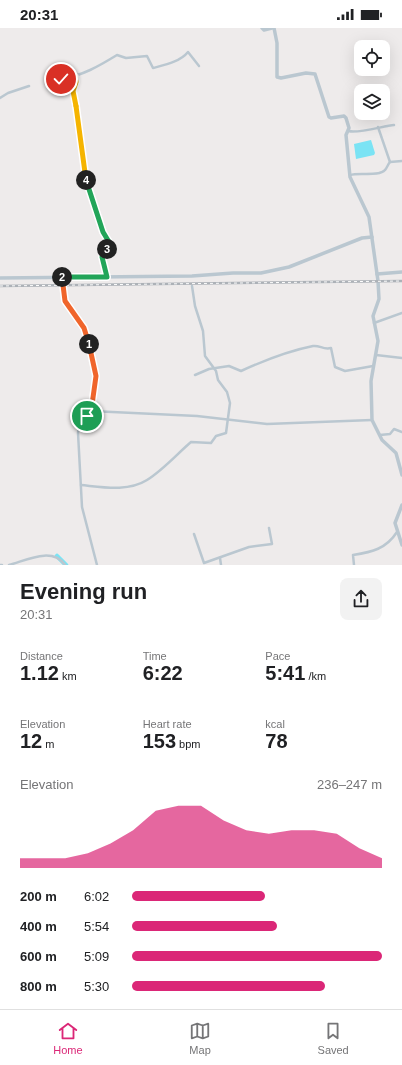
<!DOCTYPE html>
<html lang="en">
<head>
<meta charset="utf-8">
<style>
  :root { --surface:#fff; --page:#f2f2f2; --text:#202124; --muted:#757577; --line:#e0e0e0; --accent:#db2777 }
  body { margin:0; font-family:Arial,sans-serif; background:var(--page); color:var(--text); height:100vh; display:flex; flex-direction:column; font-size:15px; white-space:nowrap }
  * { box-sizing:border-box; margin:0 }
  p { font-size:13px; color:var(--muted) }
  .icon { flex:none; width:22px; height:22px; fill:none; stroke:currentColor; stroke-width:2; stroke-linecap:round; stroke-linejoin:round }
  .map { position:relative; height:537px; overflow:hidden }
  .sheet { display:flex; flex-direction:column; background:var(--surface); flex:1 }
  .sheet>* { flex:none }
  .fabs { position:absolute; left:354px; top:12px; display:grid; gap:8px }
  .fabs a { display:grid; place-items:center; width:36px; height:36px; border-radius:8px; background:var(--surface); box-shadow:0 4px 16px #0002; font-size:20px }
  .pin { position:absolute; display:grid; place-items:center; width:34px; height:34px; color:#fff; margin:-17px; border:2px solid #fff; border-radius:50%; box-shadow:0 1px 4px #0007 }
  .km { position:absolute; width:20px; height:20px; margin:-10px; border-radius:50%; background:#222; color:#fff; font-size:11px; line-height:20px; text-align:center }
  .round { display:grid; place-items:center; flex:none; width:42px; height:42px; border-radius:8px; background:var(--page) }
  .headline { display:flex; align-items:center; justify-content:space-between; height:68px; padding:0 20px }
  h1 { font-size:22px; font-weight:600; line-height:30px }
  .metrics { display:grid; grid-template-columns:repeat(3,1fr); gap:6px; height:68px; padding:4px 20px }
  .metrics div { display:grid; align-content:center }
  .metrics b { font-size:20px; font-weight:600 }
  .metrics small { font-size:11px; font-weight:400 }
  .metrics p { font-size:11px }
  .chart { height:112px; padding:8px 20px }
  .chart p { display:flex; justify-content:space-between }
  .chart svg { width:100%; height:72px; margin-top:4px; fill:var(--accent); opacity:.7 }
  ul { padding:0 20px; list-style:none; font-size:13px }
  li { display:grid; grid-template-columns:64px 48px 1fr; align-items:center; height:30px }
  li i { height:10px; border-radius:5px; background:var(--accent) }
  .status { display:flex; justify-content:space-between; align-items:center; height:28px; padding:0 20px; background:var(--surface); direction:ltr }
  .status svg { height:11px; fill:currentColor }
  .tab-bar { display:flex; justify-content:space-around; align-items:center; height:56px; border-top:1px solid var(--line); background:var(--surface); font-size:11px; color:var(--muted) }
  .tab-bar a { display:grid; justify-items:center; gap:2px }
  .tab-bar .on { color:var(--accent) }
  .map>svg:first-child { display:block }
</style>
</head>
<body>
<div class="status"><b>20:31</b><svg viewBox="0 0 49 12"><path d="M0 12V9h3v3zM5 12V6h3v6zM10 12V3h3v9zM15 12V0h3v12zM26 1h20v11H26zM47 4h2v5h-2z"/></svg></div>
<div class="map">
<svg width="402" height="537" viewBox="0 0 402 537">
  <rect width="100%" height="100%" fill="#eeebeb"/>
  <!-- water -->
  <polygon fill="#7be3f4" points="371,112 375,125 374,127 356,131 354,116"/>
  <g fill="none" stroke-linecap="round" stroke-linejoin="round">
    <!-- canal -->
    <polyline stroke="#7be3f4" stroke-width="2.5" points="57,528 66,537"/>
    <!-- river -->
    <polyline stroke="#7be3f4" stroke-width="4.5" points="57,528 66,537"/>
    <!-- minor -->
    <g stroke="#bac7d0" stroke-width="2.5">
      <polyline points="75,49 76,54 73,63 81,109 86,153 103,204 109,214 102,229 107,249"/>
      <path d="M 61,51 C 82,48 99,38 117,27 L 126,30 L 147,28 L 153,40 C 164,37 180,34 188,24 L 199,38"/>
      <polyline points="0,70 8,65 29,58"/>
      <polyline points="378,99 390,134"/>
      <path d="M 349,103 C 356,106 384,98 394,97"/>
      <path d="M 350,147 C 359,144 379,149 385,142 C 387,140 388,136 390,134 L 402,133"/>
      <polyline points="62,249 65,273 85,303 96,348 91,383 79,397 78,405 82,479 97,537"/>
      <polyline points="374,295 402,285"/>
      <polyline points="376,327 402,330"/>
      <path d="M 195,347 L 209,341 L 229,338 L 241,343 C 265,332 288,323 313,318 C 320,317 323,322 331,320 L 335,339 L 345,343 L 373,338"/>
      <polyline points="91,383 197,388 267,396 372,392"/>
      <polyline points="380,407 390,406 394,401 402,404"/>
      <path d="M 81,457 C 102,459 128,464 147,452 C 163,442 177,426 191,414 L 211,415 L 216,408 L 226,405 L 230,375 L 227,364 L 218,352 L 216,343 L 205,328 L 203,303 L 195,278 L 192,258"/>
      <polyline points="194,506 204,535 249,519 272,516 269,500"/>
      <polyline points="220,530 221,537"/>
      <polyline points="0,537 2,537"/>
      <path d="M 9,537 C 25,533 52,518 65,537"/>
      <path d="M 354,537 L 353,527 C 372,524 386,521 397,504"/>
    </g>
    <!-- tertiary -->
    <g stroke="#bac7d0" stroke-width="3.5">
      <polyline points="262,0 264,2 272,0"/>
      <polyline points="274,0 277,15 277,49 281,50 306,45 315,46 329,89 331,90 344,88 346,90 349,100 346,107 350,149 369,189 378,253 379,271 373,288 378,313 371,353 372,392 382,412 396,425 402,447"/>
      <polyline points="377,246 402,244"/>
      <polyline points="0,250 192,248 233,245 261,245 289,239 362,210 372,209"/>
      <polyline points="402,477 395,495 402,517"/>
    </g>
    <!-- rail casing -->
    <g stroke="#acb1b7" stroke-width="2.5">
      <polyline id="rail" points="0,258 402,253"/>
    </g>
    <!-- rail -->
    <use href="#rail" stroke="#fff" stroke-width="1" stroke-dasharray="3" stroke-linecap="butt"/>
  </g>
  <g fill="none" stroke-linecap="round" stroke-linejoin="round">
    <!-- split-1 casing -->
    <g stroke="#fff" stroke-width="8">
      <polyline id="split-1" points="87,388 91,384 96,348 89,316"/>
    </g>
    <!-- split-2 casing -->
    <g stroke="#fff" stroke-width="8">
      <polyline id="split-2" points="62,249 65,273 84,300 89,316"/>
    </g>
    <!-- split-3 casing -->
    <g stroke="#fff" stroke-width="8">
      <polyline id="split-3" points="62,249 107,249 102,229 107,221"/>
    </g>
    <!-- split-4 casing -->
    <g stroke="#fff" stroke-width="8">
      <polyline id="split-4" points="86,152 103,204 109,214 107,221"/>
    </g>
    <!-- split-5 casing -->
    <g stroke="#fff" stroke-width="8">
      <polyline id="split-5" points="76,78 86,152"/>
    </g>
    <!-- split-6 casing -->
    <g stroke="#fff" stroke-width="8">
      <polyline id="split-6" points="61,51 75,49 76,54 73,63 76,78"/>
    </g>
    <!-- split-1 -->
    <use href="#split-1" stroke="#f0652b" stroke-width="5"/>
    <!-- split-2 -->
    <use href="#split-2" stroke="#f0652b" stroke-width="5"/>
    <!-- split-3 -->
    <use href="#split-3" stroke="#22a559" stroke-width="5"/>
    <!-- split-4 -->
    <use href="#split-4" stroke="#22a559" stroke-width="5"/>
    <!-- split-5 -->
    <use href="#split-5" stroke="#f5b400" stroke-width="5"/>
    <!-- split-6 -->
    <use href="#split-6" stroke="#f5b400" stroke-width="5"/>
  </g>
</svg>
<div class="fabs">
<a><svg class="icon" aria-label="locate" viewBox="0 0 24 24"><circle cx="12" cy="12" r="6"/><path d="M12 2v4M12 18v4M2 12h4M18 12h4"/></svg></a>
<a><svg class="icon" aria-label="layers" viewBox="0 0 24 24"><path d="M12 4l9 5-9 5-9-5zM3 14l9 5 9-5"/></svg></a>
</div>
<div class="pin" style="left:87px;top:388px;background:#1e9e55"><svg class="icon" aria-label="arrive" viewBox="0 0 24 24"><path d="M6 21V4h12l-3 4 3 4H6"/></svg></div>
<div class="pin" style="left:61px;top:51px;background:#d93025"><svg class="icon" aria-label="check" viewBox="0 0 24 24"><path d="M5 12l5 5 9-10"/></svg></div>
<b class="km" style="left:89px;top:316px">1</b>
<b class="km" style="left:62px;top:249px">2</b>
<b class="km" style="left:107px;top:221px">3</b>
<b class="km" style="left:86px;top:152px">4</b>
</div>
<section class="sheet">
<div class="headline"><div><h1>Evening run</h1><p>20:31</p></div><a class="round"><svg class="icon" aria-label="share" viewBox="0 0 24 24"><path d="M12 15V3M7 8l5-5 5 5M5 13v7h14v-7"/></svg></a></div>
<div class="metrics">
<div><p>Distance</p><b>1.12<small> km</small></b></div>
<div><p>Time</p><b>6:22</b></div>
<div><p>Pace</p><b>5:41<small> /km</small></b></div>
</div>
<div class="metrics">
<div><p>Elevation</p><b>12<small> m</small></b></div>
<div><p>Heart rate</p><b>153<small> bpm</small></b></div>
<div><p>kcal</p><b>78</b></div>
</div>
<div class="chart"><p><span>Elevation</span>236–247 m</p>
<svg viewBox="0 0 160 44" preserveAspectRatio="none"><path d="M0 44V38L10 38L20 38L30 35L40 29L50 21L60 9L70 6L80 6L90 15L100 21L110 23L120 21L130 21L140 23L150 32L160 38V44z"/></svg>
</div>
<ul>
<li><b>200 m</b>6:02<i style="width:53%"></i></li>
<li><b>400 m</b>5:54<i style="width:58%"></i></li>
<li><b>600 m</b>5:09<i style="width:100%"></i></li>
<li><b>800 m</b>5:30<i style="width:77%"></i></li>
</ul>
</section>
<nav class="tab-bar">
<a class="on"><svg class="icon" aria-label="home" viewBox="0 0 24 24"><path d="M3 11l9-7 9 7M6 9v11h12V9"/></svg>Home</a>
<a><svg class="icon" aria-label="map" viewBox="0 0 24 24"><path d="M3 6l6-2 6 2 6-2v14l-6 2-6-2-6 2zM9 4v14M15 6v14"/></svg>Map</a>
<a><svg class="icon" aria-label="saved" viewBox="0 0 24 24"><path d="M7 4h10v16l-5-4-5 4z"/></svg>Saved</a>
</nav>
</body>
</html>
